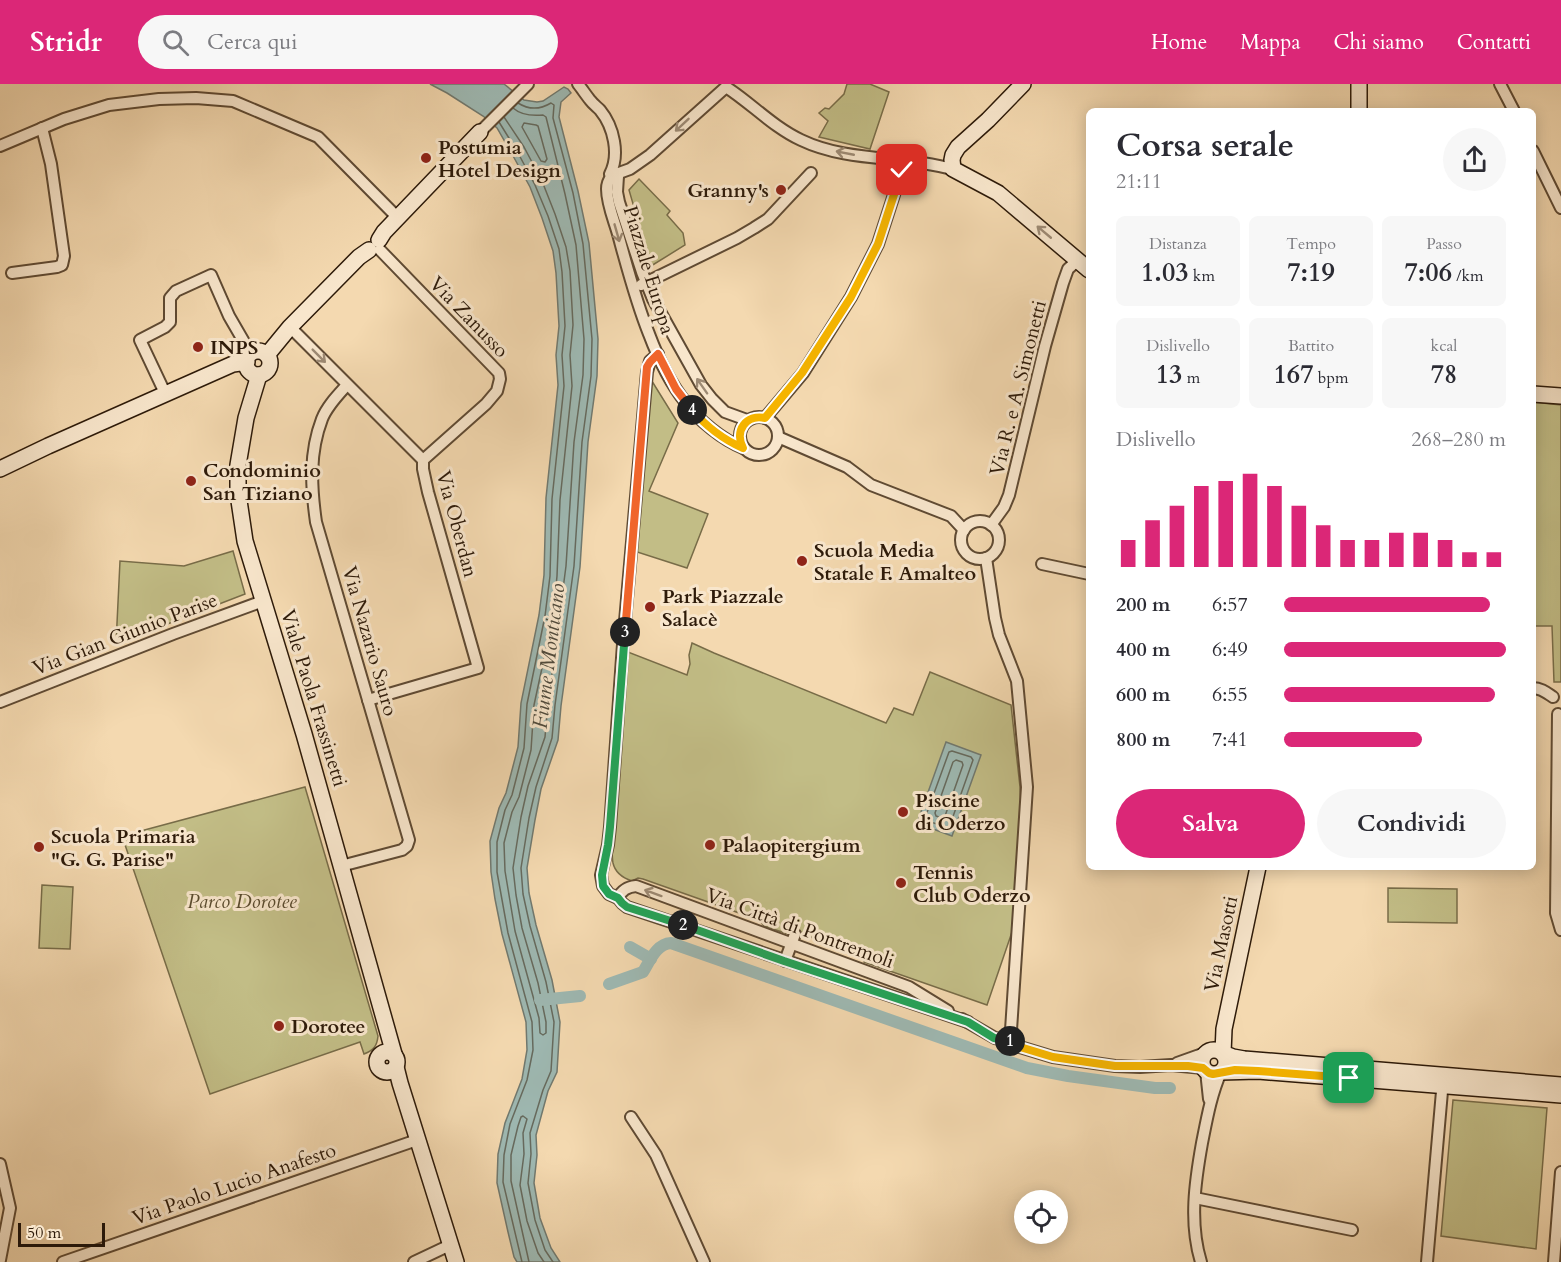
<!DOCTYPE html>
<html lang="it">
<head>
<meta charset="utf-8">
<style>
  :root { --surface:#fff; --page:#f7f7f7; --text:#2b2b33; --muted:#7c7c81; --accent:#db2777 }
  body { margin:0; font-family:Cardo,serif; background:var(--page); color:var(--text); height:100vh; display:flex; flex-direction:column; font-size:22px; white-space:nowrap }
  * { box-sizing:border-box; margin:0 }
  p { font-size:20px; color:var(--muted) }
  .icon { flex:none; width:33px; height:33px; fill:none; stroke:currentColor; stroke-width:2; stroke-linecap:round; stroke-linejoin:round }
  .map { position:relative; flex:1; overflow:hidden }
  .drawer { position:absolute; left:1086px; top:24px; width:450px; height:762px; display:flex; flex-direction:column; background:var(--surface); border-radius:9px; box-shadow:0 3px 15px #0003 }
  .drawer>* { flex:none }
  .buttons { position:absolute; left:1014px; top:1106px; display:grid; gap:12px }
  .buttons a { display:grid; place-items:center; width:54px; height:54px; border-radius:50%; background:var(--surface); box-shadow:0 3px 15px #0003; font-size:30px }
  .scale { position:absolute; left:18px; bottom:15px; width:87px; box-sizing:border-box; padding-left:6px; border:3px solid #2d1a09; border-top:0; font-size:16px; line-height:21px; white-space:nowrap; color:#2d1a09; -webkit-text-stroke:4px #f8e6cc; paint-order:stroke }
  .pin { position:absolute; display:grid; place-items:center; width:51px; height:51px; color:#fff; margin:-26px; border-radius:12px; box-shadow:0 3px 9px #0006 }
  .km { position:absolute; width:30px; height:30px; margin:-15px; border-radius:50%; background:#222; color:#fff; font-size:16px; line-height:30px; text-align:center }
  .round { display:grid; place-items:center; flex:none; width:63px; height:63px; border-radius:32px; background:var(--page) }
  .overview { display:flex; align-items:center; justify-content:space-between; height:102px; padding:0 30px }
  h1 { font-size:33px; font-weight:700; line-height:45px }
  .figures { display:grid; grid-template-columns:repeat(3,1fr); gap:9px; height:102px; padding:6px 30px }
  .figures div { display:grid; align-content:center; border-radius:9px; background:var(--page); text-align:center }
  .figures b { font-size:26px; font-weight:700 }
  .figures small { font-size:16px; font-weight:400 }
  .figures p { font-size:16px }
  .chart { height:168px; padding:12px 30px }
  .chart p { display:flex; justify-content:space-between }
  .chart svg { width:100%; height:108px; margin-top:6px; stroke:var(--accent); stroke-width:6 }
  .cta { display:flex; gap:12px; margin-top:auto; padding:12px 30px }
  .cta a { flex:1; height:69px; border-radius:36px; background:var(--accent); color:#fff; font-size:24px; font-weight:700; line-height:69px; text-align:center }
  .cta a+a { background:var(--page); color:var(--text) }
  ul { padding:0 30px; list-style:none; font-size:20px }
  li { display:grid; grid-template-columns:96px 72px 1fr; align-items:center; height:45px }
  li i { height:15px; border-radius:8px; background:var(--accent) }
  header { display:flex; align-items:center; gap:36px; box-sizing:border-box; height:84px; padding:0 30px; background:var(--accent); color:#fff }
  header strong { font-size:28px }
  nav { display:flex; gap:33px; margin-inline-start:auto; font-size:21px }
  .search { width:420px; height:54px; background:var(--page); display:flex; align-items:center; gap:15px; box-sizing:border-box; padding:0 21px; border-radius:33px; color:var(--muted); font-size:22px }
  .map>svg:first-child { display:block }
</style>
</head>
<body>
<header>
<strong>Stridr</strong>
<div class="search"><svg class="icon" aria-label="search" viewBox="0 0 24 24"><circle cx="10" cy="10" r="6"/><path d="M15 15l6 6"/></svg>Cerca qui</div>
<nav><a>Home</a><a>Mappa</a><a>Chi siamo</a><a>Contatti</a></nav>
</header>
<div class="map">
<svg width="1561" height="1178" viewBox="0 0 1561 1178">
  <rect width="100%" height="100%" fill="#f4d9b0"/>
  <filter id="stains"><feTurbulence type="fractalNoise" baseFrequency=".00333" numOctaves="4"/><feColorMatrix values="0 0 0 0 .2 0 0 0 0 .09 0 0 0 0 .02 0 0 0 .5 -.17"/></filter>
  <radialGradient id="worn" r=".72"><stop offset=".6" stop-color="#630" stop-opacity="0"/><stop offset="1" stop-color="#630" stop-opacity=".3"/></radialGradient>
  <!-- green -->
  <g fill="#c2bd86" stroke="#786c48" stroke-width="1.5">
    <polygon points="847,0 870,0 889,8 870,65 819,53 828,37 819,29 825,24 829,25 844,10"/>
    <polygon points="639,95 670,127 667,131 683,149 685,161 651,182 629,106"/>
    <polygon points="650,294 678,339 649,407 708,430 687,484 631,466"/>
    <polygon points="1533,318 1561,321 1561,598 1554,598 1552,542 1533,542"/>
    <polygon points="233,467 245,510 116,560 120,477 184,482"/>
    <path d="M 692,559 L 714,569 L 886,639 L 894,624 L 913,631 L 930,588 L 1011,621 L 1020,703 L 1022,756 L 1012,848 L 987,921 L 864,878 L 865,872 L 805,851 L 788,850 L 764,842 L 759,836 L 643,795 L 638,794 L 632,797 C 623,794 615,788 613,779 C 610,763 615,731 616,714 C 620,666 624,617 628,568 L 687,591 L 690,580 L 689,571 Z"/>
    <path d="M 305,703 L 378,952 C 377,962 374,966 364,970 L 360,958 L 210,1010 L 122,752 Z"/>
    <polygon points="42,801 73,803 70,865 39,864"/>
    <polygon points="1388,804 1457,805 1457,839 1388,838"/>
    <polygon points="1453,1016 1547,1024 1536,1165 1441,1152"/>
  </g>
  <!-- water -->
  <g fill="#9eb9b3" stroke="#71796f" stroke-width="1.5">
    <polygon points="430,0 504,0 524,16 537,18 543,17 564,3 568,5 571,9 561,18 559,33 578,107 589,159 598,255 597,292 588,358 580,483 561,622 558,656 541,705 535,736 527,784 529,809 536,841 552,896 560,938 557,988 548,1007 536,1051 537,1071 534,1099 540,1134 551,1164 560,1178 517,1178 514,1173 508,1148 497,1099 498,1070 505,1039 522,995 527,966 526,938 502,850 495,815 491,788 490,757 499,724 506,709 518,663 521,619 539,531 544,491 546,414 558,301 556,271 559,242 556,189 553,167 542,134 530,103 512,70 497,44 483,32 447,9"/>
    <polygon points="946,658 981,671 952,752 917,739"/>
  </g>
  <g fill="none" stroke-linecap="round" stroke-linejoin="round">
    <!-- shore -->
    <g stroke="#666a5e" stroke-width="1.5">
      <path d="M 518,19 C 529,26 541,25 551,19 L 554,21 L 553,34 L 573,109 L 583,160 L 592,255 L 591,292 L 582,358 L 574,482 L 555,621 L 552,654 L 536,703 L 529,734 L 521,784 L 523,810 L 530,842 L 546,898 L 554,938 L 551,987 L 543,1006 L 530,1049 L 531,1070 L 528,1099 L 535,1136 L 545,1166 L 553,1178"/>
      <path d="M 504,33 L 524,63 L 542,97 L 555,130 L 566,163 L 570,187 L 573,241 L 570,271 L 572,302 L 560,416 L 557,492 L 553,533 L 534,621 L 531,666 L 519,713 L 512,728 L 504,759 L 505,787 L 515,847 L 539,934 L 540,949 L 543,951 L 546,949 L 546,938 L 538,899 L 522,844 L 516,811 L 513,784 L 521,733 L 528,702 L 545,653 L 548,620 L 566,482 L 574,358 L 583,291 L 584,255 L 576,161 L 565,110 L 546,33 L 543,31 C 533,32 521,31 513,24"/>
      <polyline points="499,38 517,67 535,101 548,132 559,165 562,188 565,242 562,271 564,302 552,415 550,492 545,532 527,620 524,664 512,711 505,726 497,758 497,788 508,849 532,938 533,966 527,996 510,1040 504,1071 503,1098 522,1178"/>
      <polygon points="524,39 536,41 538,42 547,75 545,78 541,77 522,43"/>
      <polygon points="952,667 971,673 973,676 950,741 947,743 927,737 925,734 949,668"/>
      <polygon points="956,676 962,678 963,681 945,732 942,734 936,732 935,729 953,678"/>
      <polyline points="529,1178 511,1097 511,1071 518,1042 521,1033 523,1032 527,1035 523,1049 524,1070 520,1101 527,1137 538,1169 544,1178"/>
    </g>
    <!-- canal -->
    <g stroke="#9eb9b3" stroke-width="12">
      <polyline points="630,863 651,875"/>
      <path d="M 609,900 L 643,888 C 650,877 656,860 671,859 L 1027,984 L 1068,992 L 1155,1004 L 1170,1004"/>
      <polyline points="540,916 580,912"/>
    </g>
    <!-- street casing -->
    <g stroke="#5f4a33" stroke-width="14">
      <g id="street">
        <path d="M 578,0 C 582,5 586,11 590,16 C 593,20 597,23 600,26 C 614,43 620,71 610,90 L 613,94 L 618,92 L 619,89 L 630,85 L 650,71 L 726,3 C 751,19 773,43 801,56 C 849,79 905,71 955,86"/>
        <polyline points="1500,0 1514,27"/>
        <polyline points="480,48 528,0"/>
        <polyline points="0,62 64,35 109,21 159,15 196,14 233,17 318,53 398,134"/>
        <polyline points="1533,67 1561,124"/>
        <polyline points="618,92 617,108 619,118 642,188 653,215 701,301 712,315 725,328 747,336"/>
        <path d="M 611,93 C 608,97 607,100 607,105 C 607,120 614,136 618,150 C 627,183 636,218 649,250 C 658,274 670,299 686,319 C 698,336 723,356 743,364"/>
        <polyline points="380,166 499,289 500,295 497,307 486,320 423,376"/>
        <polyline points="12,189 57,183 62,181 64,172 51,80 42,44"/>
        <polyline points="641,201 737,154 754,144 768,135 811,89"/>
        <polyline points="290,243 423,376 423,385 428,408 478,584 368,616"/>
        <polyline points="658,270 650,277 647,288 623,560 610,743 608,761 601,791 603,802 609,810 618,814 622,819 627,823 968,938"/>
        <polyline points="165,309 140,256 165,243 170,238 170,214 176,207 211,191 229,232 251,270"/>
        <circle cx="759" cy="352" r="19"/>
        <polyline points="765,334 803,289 851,213 878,160 902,86 903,78"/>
        <polyline points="778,353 847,383 871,401 951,432 964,446"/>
        <circle cx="980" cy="456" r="19"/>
        <polyline points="991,441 1004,423 1009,411 1045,262 1063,199 1068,185 1078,176"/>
        <polyline points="986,474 995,534 999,551 1017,597 1027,703 1011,946 1012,957"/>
        <polyline points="1042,480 1089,490"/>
        <path d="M 1533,604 C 1541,604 1547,609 1553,613"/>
        <polyline points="0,618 173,550 263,517"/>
        <polyline points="1558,630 1556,829 1561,846"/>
        <path d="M 341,782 L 402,766 L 407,762 L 409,756 L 316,438 C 311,403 309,369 322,335 C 327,322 338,311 347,301"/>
        <path d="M 618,814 C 622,806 627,803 636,802 L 909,903 L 948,927"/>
        <polyline points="785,877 795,850"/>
        <polyline points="962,935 995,954 1012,957 1020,963 1053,973 1115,982 1140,983 1171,981 1203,984"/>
        <polyline points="1177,979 1205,969"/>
        <polyline points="1206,987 1209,1015"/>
        <polyline points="631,1033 656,1071 704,1178"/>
        <polyline points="0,1080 10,1124 0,1176"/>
        <polyline points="1195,1114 1352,1146"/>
        <polyline points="63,1178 417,1056"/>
        <polyline points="414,1178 450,1161"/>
        <path d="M 1201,1178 C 1189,1139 1195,1098 1202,1059 C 1207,1034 1211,1011 1221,988"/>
        <polyline points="1427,1178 1443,996"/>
        <polyline points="1554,1178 1561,1088"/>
      </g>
    </g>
    <!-- secondary casing -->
    <g stroke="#2d1a09" stroke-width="18">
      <g id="secondary">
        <polyline points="1023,0 988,36 958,63 953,71 952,76 953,85 998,109 1089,186"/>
        <polyline points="1359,0 1359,27"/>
        <polyline points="379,156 384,148 480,48"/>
        <circle cx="258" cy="279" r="12"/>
        <polyline points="267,271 290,243 359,173 369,166"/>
        <polyline points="259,291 246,334 238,381 238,410 245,457 304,650 394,970"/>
        <polyline points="1533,310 1561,312"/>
        <polyline points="0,385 48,362 233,280 247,278"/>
        <polyline points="1258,783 1224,945 1223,969 1233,973 1244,975 1561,1001"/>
        <circle cx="1214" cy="978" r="12"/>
        <circle cx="387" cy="978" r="10"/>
        <polyline points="396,983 400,999 456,1178"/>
        <polyline points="1221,988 1258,987 1561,1011"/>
      </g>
    </g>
    <!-- street -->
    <use href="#street" stroke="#f8e6cc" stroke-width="10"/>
    <!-- secondary -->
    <use href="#secondary" stroke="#f8e6cc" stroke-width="15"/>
  </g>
  <!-- one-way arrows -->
  <defs><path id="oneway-shaft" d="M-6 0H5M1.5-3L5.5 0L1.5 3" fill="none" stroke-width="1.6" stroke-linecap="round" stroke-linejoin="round" transform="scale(1.5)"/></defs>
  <g stroke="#9d8a74">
    <use href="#oneway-shaft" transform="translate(682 41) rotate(137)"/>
    <use href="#oneway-shaft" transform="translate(845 69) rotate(-169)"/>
    <use href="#oneway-shaft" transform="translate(1044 148) rotate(-140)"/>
    <use href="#oneway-shaft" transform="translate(617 149) rotate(74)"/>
    <use href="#oneway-shaft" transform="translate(319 272) rotate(45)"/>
    <use href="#oneway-shaft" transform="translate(702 302) rotate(-125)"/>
    <use href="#oneway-shaft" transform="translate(653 809) rotate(-160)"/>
  </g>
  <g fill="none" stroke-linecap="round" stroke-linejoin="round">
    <!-- split-1 casing -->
    <g stroke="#fff" stroke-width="12">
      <polyline id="split-1" points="1010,957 1012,957 1020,963 1053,973 1115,982 1188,982 1203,984 1209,989 1213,990 1235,986 1258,987 1349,994"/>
    </g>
    <!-- split-2 casing -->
    <g stroke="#fff" stroke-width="12">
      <polyline id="split-2" points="683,841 784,877 968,938 994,954 1010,957"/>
    </g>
    <!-- split-3 casing -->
    <g stroke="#fff" stroke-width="12">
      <polyline id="split-3" points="625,548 610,743 608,761 602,791 603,802 609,810 618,814 622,819 627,823 683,841"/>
    </g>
    <!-- split-4 casing -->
    <g stroke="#fff" stroke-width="12">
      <polyline id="split-4" points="625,548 647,283 650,278 658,270 676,305 692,326"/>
    </g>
    <!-- split-5 casing -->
    <g stroke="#fff" stroke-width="12">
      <path id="split-5" d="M 692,326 C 705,341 724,356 743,364 C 734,347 746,330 765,334 L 802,289 L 851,213 L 878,160 L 902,86"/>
    </g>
    <!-- split-1 -->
    <use href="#split-1" stroke="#f5b400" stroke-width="8"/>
    <!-- split-2 -->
    <use href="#split-2" stroke="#22a559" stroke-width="8"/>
    <!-- split-3 -->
    <use href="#split-3" stroke="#22a559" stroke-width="8"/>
    <!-- split-4 -->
    <use href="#split-4" stroke="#f0652b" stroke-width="8"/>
    <!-- split-5 -->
    <use href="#split-5" stroke="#f5b400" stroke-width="8"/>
  </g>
  <!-- markers -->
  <g fill="#8f2418" stroke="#f8e6cc" stroke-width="2">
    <circle cx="426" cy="74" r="6"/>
    <circle cx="781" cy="106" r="6"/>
    <circle cx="198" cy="263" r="6"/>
    <circle cx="191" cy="397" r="6"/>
    <circle cx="802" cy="477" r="6"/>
    <circle cx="650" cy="523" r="6"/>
    <circle cx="903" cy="728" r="6"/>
    <circle cx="710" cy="761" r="6"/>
    <circle cx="39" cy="763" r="6"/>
    <circle cx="901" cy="799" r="6"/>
    <circle cx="279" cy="942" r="6"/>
  </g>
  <g text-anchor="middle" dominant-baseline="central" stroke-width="6" stroke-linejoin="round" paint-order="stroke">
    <!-- poi labels -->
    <g font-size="20" font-weight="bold" fill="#2d1a09" stroke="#f8e6cc" text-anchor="start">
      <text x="438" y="63">Postumia<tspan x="438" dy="23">Hotel Design</tspan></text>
      <text x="769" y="106" text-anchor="end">Granny's</text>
      <text x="210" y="263">INPS</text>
      <text x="203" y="386">Condominio<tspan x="203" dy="23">San Tiziano</tspan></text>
      <text x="814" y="466">Scuola Media<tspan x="814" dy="23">Statale F. Amalteo</tspan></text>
      <text x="662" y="512">Park Piazzale<tspan x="662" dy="23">Salacè</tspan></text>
      <text x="915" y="716">Piscine<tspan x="915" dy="23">di Oderzo</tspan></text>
      <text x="51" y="752">Scuola Primaria<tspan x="51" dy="23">"G. G. Parise"</tspan></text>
      <text x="722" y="761">Palaopitergium</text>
      <text x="913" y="788">Tennis<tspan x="913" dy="23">Club Oderzo</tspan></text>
      <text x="291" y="942">Dorotee</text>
    </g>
    <!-- street labels -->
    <g font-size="20" fill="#2d1a09" stroke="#f8e6cc">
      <text transform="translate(649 186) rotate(73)">Piazzale Europa</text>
      <text transform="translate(469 233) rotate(46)">Via Zanusso</text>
      <text transform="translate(1018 304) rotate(-76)">Via R. e A. Simonetti</text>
      <text transform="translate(457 440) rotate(75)">Via Oberdan</text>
      <text transform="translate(125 550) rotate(-21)">Via Gian Giunio Parise</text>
      <text transform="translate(370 557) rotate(74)">Via Nazario Sauro</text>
      <text transform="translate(314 614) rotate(73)">Viale Paola Frassinetti</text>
      <text transform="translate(800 844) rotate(20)">Via Città di Pontremoli</text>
      <text transform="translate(1221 860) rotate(-78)">Via Masotti</text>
      <text transform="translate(234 1100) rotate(-19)">Via Paolo Lucio Anafesto</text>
    </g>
    <!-- park labels -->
    <g font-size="20" font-style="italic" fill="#5a4b2e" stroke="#f8e6cc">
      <text x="242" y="817">Parco Dorotee</text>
    </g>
    <!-- water labels -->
    <g font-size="21" font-style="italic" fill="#4f4a3c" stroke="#f8e6cc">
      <text transform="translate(549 572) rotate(-83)">Fiume Monticano</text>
    </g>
  </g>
  <rect width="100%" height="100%" filter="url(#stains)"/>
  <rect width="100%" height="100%" fill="url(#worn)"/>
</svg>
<div class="buttons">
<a><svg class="icon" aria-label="locate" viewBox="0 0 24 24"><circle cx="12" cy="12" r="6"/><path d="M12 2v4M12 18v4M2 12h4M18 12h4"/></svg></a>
</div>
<div class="scale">50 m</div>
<div class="pin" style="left:1349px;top:994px;background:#1e9e55"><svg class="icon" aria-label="arrive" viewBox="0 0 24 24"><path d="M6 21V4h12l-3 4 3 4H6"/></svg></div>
<div class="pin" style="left:902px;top:86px;background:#d93025"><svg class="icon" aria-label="check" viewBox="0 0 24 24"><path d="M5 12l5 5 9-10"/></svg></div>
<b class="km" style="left:1010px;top:957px">1</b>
<b class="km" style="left:683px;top:841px">2</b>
<b class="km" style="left:625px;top:548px">3</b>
<b class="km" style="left:692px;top:326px">4</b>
<section class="drawer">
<div class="overview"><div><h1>Corsa serale</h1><p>21:11</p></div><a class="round"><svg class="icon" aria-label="share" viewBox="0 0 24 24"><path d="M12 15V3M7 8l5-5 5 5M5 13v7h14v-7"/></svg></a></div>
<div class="figures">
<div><p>Distanza</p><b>1.03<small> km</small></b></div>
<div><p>Tempo</p><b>7:19</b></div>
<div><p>Passo</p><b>7:06<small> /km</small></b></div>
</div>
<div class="figures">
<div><p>Dislivello</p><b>13<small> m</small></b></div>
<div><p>Battito</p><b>167<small> bpm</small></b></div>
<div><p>kcal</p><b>78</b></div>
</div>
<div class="chart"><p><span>Dislivello</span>268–280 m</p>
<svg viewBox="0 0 160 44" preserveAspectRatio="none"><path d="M5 44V33M15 44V25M25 44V19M35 44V11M45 44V9M55 44V6M65 44V11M75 44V19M85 44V27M95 44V33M105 44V33M115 44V30M125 44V30M135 44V33M145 44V38M155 44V38"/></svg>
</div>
<ul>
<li><b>200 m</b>6:57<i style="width:93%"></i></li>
<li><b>400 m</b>6:49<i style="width:100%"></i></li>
<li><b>600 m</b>6:55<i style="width:95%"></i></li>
<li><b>800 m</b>7:41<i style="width:62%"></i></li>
</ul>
<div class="cta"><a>Salva</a><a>Condividi</a></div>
</section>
</div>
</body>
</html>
